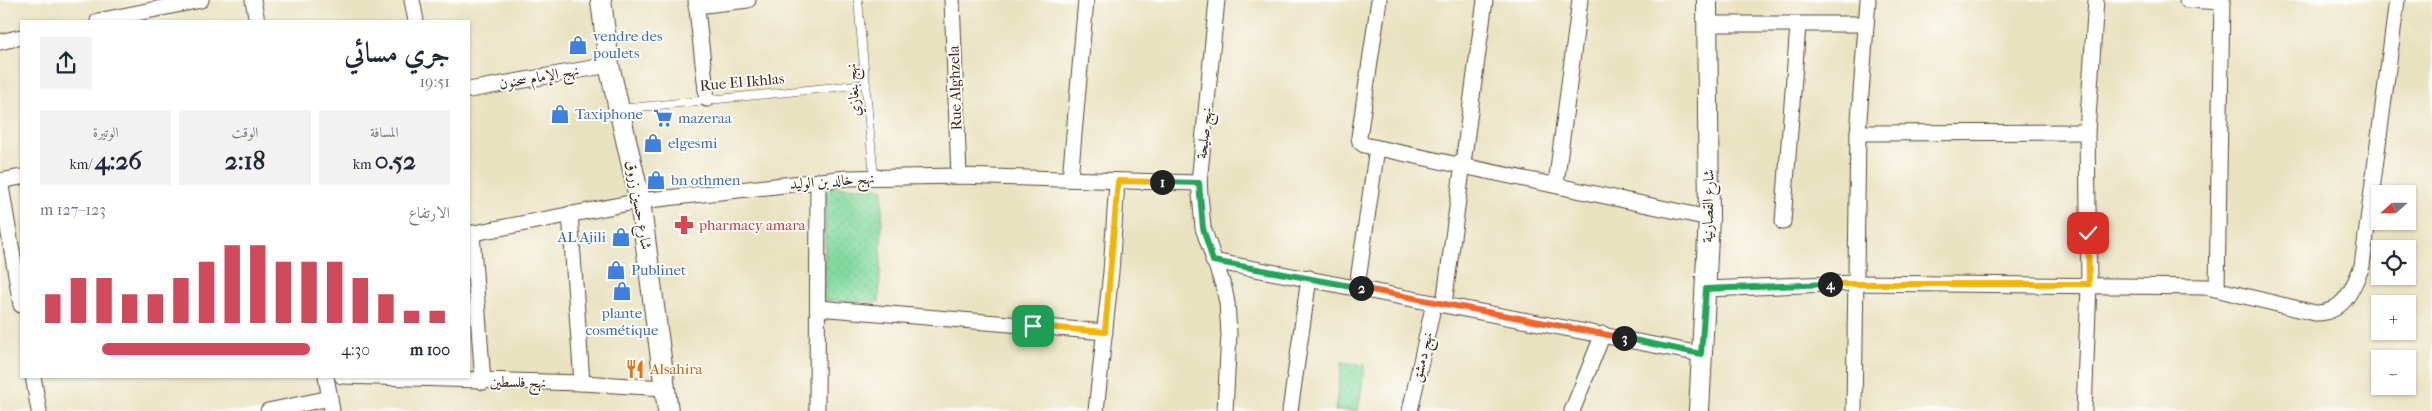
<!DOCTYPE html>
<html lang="ar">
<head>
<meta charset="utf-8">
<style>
  :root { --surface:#fff; --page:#f2f2f3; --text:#1f2937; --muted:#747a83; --accent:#d1495b }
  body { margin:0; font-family:"IM FELL French Canon",Amiri,serif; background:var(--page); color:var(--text); direction:rtl; height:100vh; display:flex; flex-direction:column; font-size:19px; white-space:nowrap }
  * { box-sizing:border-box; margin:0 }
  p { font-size:16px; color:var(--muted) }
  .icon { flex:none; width:28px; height:28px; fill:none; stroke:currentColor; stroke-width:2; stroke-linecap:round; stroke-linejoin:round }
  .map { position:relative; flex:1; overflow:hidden; direction:ltr }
  .side { position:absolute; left:20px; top:20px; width:450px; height:358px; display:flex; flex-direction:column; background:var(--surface); border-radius:0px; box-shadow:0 1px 4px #0004; direction:rtl }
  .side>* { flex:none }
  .needle { width:32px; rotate:249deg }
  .buttons { position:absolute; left:2371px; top:185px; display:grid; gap:10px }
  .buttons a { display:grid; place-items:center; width:45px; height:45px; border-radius:0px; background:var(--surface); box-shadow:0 1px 4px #0004; font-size:25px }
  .pin { position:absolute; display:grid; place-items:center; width:42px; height:42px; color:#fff; margin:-21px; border-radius:10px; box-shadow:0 2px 8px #0006 }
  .km { position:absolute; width:25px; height:25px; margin:-12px; border-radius:50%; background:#222; color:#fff; font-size:14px; line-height:25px; text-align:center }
  .round { display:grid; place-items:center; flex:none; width:52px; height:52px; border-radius:0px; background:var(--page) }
  .head { display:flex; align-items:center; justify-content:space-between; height:85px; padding:0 20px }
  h1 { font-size:28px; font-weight:800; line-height:38px }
  .stats { display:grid; grid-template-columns:repeat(3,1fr); gap:8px; height:85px; padding:5px 20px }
  .stats div { display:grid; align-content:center; border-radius:0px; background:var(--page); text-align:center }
  .stats b { font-size:25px; font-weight:800 }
  .stats small { font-size:14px; font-weight:400 }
  .stats p { font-size:14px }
  .chart { height:140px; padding:10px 20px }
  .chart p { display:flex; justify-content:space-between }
  .chart svg { width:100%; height:90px; margin-top:5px; stroke:var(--accent); stroke-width:6 }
  ul { padding:0 20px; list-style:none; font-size:16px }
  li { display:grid; grid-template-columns:80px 60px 1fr; align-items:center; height:38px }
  li i { height:12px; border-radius:6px; background:var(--accent) }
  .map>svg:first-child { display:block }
</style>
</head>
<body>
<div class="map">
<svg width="2432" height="411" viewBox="0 0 2432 411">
  <defs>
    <pattern id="grass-dots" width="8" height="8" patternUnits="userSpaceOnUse" patternTransform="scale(1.25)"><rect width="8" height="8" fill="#82d99e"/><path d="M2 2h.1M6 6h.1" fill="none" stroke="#71ba88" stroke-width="1.8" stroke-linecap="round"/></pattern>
  </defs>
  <rect width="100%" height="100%" fill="#fdfcf7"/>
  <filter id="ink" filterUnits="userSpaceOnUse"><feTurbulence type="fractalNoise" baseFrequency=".02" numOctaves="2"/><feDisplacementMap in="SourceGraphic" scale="10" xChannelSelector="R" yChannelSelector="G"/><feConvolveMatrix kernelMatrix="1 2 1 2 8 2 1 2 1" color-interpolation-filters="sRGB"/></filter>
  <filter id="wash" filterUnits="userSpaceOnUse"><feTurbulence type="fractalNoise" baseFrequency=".0096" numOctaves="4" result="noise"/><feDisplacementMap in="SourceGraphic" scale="20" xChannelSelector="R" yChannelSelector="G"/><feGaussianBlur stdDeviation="1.12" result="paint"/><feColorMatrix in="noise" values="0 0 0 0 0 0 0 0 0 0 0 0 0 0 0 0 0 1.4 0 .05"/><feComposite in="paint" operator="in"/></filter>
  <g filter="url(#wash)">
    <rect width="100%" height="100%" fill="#e9e2c0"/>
    <!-- grass -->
    <g fill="url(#grass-dots)" stroke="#5e825e">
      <polygon points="826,187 883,188 879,302 824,300"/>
      <polygon points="1342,362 1365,365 1358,411 1335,411"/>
    </g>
  </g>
  <g filter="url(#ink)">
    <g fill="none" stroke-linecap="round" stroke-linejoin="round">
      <!-- service casing -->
      <g stroke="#554636" stroke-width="9">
        <g id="service">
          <polyline points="858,0 874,178"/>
          <polyline points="620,109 866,84"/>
        </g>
      </g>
      <!-- minor casing -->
      <g stroke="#554636" stroke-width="17">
        <g id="minor">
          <polyline points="253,0 257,21"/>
          <polyline points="412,0 416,21"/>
          <polyline points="696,0 707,99"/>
          <polyline points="952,0 959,176"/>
          <polyline points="1217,0 1199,183 1203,228 1224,288 1227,303 1229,334 1225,411"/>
          <polyline points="1379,0 1359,137 1360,142 1364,145 1709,218"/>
          <polyline points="2187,0 2222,2"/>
          <polyline points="696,6 748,0"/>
          <polyline points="98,21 201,0"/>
          <polyline points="1708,24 1865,24"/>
          <polyline points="0,42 21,37"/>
          <polyline points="469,90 609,65"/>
          <polyline points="1858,133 2087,132"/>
          <polyline points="1070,179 1086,0"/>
          <polyline points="0,180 21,305"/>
          <polyline points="0,181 21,177"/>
          <polyline points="1556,184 1580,0"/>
          <polyline points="570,214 582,383"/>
          <polyline points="1783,222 1798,25"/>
          <polyline points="472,233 483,382"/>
          <polyline points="469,234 640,201 847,178 959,176 1199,183"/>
          <polyline points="1213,261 1701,354"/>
          <polyline points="1357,287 1377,148"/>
          <polyline points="2217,288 2222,0"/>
          <path d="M 1706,289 L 1855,283 L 2207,287 L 2315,313 C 2344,314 2353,288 2362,266 L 2397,0"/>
          <polyline points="1444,304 1485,0"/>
          <polyline points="818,308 1105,332"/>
          <polyline points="33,376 39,411"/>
          <polyline points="326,376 332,411"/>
          <polyline points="342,376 582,383 664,388"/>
          <polyline points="268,411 330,398"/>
          <polyline points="817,411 818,181"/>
          <polyline points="1096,411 1111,272 1117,181"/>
          <polyline points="1290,411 1309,278"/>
          <polyline points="1410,411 1434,303"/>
          <polyline points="1572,411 1603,334"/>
          <polyline points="1854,411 1858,133 1868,0"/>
          <polyline points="2084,411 2089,284 2087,132 2096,0"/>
        </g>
      </g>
      <!-- tertiary casing -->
      <g stroke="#554636" stroke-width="22">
        <g id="tertiary">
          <polyline points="601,0 609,65 640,201 668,411"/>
          <polyline points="1699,411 1709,218 1707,0"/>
        </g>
      </g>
      <!-- service -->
      <use href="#service" stroke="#fff" stroke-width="8"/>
      <!-- minor -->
      <use href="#minor" stroke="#fff" stroke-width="15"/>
      <!-- tertiary -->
      <use href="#tertiary" stroke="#fff" stroke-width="20"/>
    </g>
  </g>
  <g fill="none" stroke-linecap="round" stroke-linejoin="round" filter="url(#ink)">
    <!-- split-1 casing -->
    <g stroke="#fff" stroke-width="10">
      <polyline id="split-1" points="1033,326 1105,332 1118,181 1162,182"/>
    </g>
    <!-- split-2 casing -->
    <g stroke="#fff" stroke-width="10">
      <polyline id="split-2" points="1162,182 1199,183 1203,228 1213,261 1361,288"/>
    </g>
    <!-- split-3 casing -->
    <g stroke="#fff" stroke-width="10">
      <polyline id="split-3" points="1361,288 1624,338"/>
    </g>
    <!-- split-4 casing -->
    <g stroke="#fff" stroke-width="10">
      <polyline id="split-4" points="1624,338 1701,354 1706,289 1830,284"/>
    </g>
    <!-- split-5 casing -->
    <g stroke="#fff" stroke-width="10">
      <polyline id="split-5" points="1830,284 2089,284 2088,233"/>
    </g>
    <!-- split-1 -->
    <use href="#split-1" stroke="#f5b400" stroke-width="6"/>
    <!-- split-2 -->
    <use href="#split-2" stroke="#22a559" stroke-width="6"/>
    <!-- split-3 -->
    <use href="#split-3" stroke="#f0652b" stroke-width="6"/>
    <!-- split-4 -->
    <use href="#split-4" stroke="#22a559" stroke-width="6"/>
    <!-- split-5 -->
    <use href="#split-5" stroke="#f5b400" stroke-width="6"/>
  </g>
  <!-- icons -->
  <defs>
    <g id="shop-bare" transform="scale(1.5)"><path d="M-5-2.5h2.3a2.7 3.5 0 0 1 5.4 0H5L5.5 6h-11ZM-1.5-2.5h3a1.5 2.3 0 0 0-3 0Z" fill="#3f7fe0" stroke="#fdfcf7" stroke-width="2.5" paint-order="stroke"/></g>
    <g id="supermarket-bare" transform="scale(1.5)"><path d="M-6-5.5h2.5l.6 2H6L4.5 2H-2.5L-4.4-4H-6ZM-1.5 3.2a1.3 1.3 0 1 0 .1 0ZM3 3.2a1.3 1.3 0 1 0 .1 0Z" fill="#3f7fe0" stroke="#fdfcf7" stroke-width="2.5" paint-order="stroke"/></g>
    <g id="pharmacy-bare" transform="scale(1.5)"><path d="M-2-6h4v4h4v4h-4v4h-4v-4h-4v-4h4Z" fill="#e0444e" stroke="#fdfcf7" stroke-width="2.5" paint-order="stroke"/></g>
    <g id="restaurant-bare" transform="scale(1.5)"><path d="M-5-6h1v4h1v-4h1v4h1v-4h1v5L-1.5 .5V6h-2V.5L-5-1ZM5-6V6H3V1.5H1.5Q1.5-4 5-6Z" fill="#e8710a" stroke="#fdfcf7" stroke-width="2.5" paint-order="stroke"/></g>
  </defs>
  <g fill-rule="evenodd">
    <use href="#shop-bare" x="578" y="45"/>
    <use href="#shop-bare" x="560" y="114"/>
    <use href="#supermarket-bare" x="663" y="118"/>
    <use href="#shop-bare" x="653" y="143"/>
    <use href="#shop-bare" x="656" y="180"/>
    <use href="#pharmacy-bare" x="684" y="225"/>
    <use href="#shop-bare" x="621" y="237"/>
    <use href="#shop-bare" x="616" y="270"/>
    <use href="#shop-bare" x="622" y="291"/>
    <use href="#restaurant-bare" x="635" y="369"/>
  </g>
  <g text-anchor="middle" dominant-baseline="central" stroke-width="4" stroke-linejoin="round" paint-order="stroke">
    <!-- shop labels -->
    <g font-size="15" fill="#366cbe" stroke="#fdfcf7" text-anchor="start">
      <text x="593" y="36">vendre des<tspan x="593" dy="17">poulets</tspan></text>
      <text x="575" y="114">Taxiphone</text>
      <text x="678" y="118">mazeraa</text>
      <text x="668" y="143">elgesmi</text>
      <text x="671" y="180">bn othmen</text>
      <text x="606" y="237" text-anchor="end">AL Ajili</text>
      <text x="631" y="270">Publinet</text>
      <text x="622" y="313" text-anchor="middle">plante<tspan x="622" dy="17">cosmétique</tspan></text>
    </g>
    <!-- street labels -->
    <g font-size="15" fill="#3b2a1e" stroke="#fdfcf7">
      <text transform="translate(539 77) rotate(-10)">نهج الإمام سحنون</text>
      <text transform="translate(742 82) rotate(-5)">Rue El Ikhlas</text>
      <text transform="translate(955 88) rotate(-92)">Rue Alghzela</text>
      <text transform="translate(853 90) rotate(-95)">نهج بنغازي</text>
      <text transform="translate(1204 133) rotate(-84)">نهج صليحة</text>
      <text transform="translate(832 181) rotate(-4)">نهج خالد بن الوليد</text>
      <text transform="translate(639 205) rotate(80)">شارع حسين زروق</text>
      <text transform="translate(1708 206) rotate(-89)">شارع القصارنية</text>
      <text transform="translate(1422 357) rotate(-77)">نهج دمشق</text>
      <text transform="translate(518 382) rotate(1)">نهج فلسطين</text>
    </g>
    <!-- health labels -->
    <g font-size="15" fill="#be3a42" stroke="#fdfcf7" text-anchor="start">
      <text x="699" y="225">pharmacy amara</text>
    </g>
    <!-- food labels -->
    <g font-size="15" fill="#c56008" stroke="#fdfcf7" text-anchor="start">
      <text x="650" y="369">Alsahira</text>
    </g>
  </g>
</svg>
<div class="buttons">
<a><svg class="needle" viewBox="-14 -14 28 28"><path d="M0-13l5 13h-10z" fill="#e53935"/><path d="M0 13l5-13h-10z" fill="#747a83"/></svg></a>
<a><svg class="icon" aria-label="locate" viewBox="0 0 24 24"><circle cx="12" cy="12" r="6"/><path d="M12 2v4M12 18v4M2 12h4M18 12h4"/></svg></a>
<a>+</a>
<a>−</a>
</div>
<div class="pin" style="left:1033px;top:326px;background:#1e9e55"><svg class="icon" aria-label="arrive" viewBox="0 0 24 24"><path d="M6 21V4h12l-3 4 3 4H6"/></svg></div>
<div class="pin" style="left:2088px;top:233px;background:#d93025"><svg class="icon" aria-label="check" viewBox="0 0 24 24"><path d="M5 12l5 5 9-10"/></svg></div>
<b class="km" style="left:1162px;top:182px">1</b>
<b class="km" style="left:1361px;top:288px">2</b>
<b class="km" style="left:1624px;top:338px">3</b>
<b class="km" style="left:1830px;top:284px">4</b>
<section class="side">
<div class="head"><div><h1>جري مسائي</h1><p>19:51</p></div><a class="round"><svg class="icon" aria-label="share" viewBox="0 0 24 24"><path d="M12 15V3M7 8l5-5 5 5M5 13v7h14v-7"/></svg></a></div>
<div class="stats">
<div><p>المسافة</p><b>0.52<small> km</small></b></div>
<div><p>الوقت</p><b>2:18</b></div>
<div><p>الوتيرة</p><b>4:26<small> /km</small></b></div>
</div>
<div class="chart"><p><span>الارتفاع</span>123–127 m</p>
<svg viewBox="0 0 160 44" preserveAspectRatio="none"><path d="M5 44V30M15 44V22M25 44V22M35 44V30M45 44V30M55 44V22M65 44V14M75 44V6M85 44V6M95 44V14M105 44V14M115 44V14M125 44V22M135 44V30M145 44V38M155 44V38"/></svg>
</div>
<ul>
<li><b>100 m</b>4:30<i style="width:77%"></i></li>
</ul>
</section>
</div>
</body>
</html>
